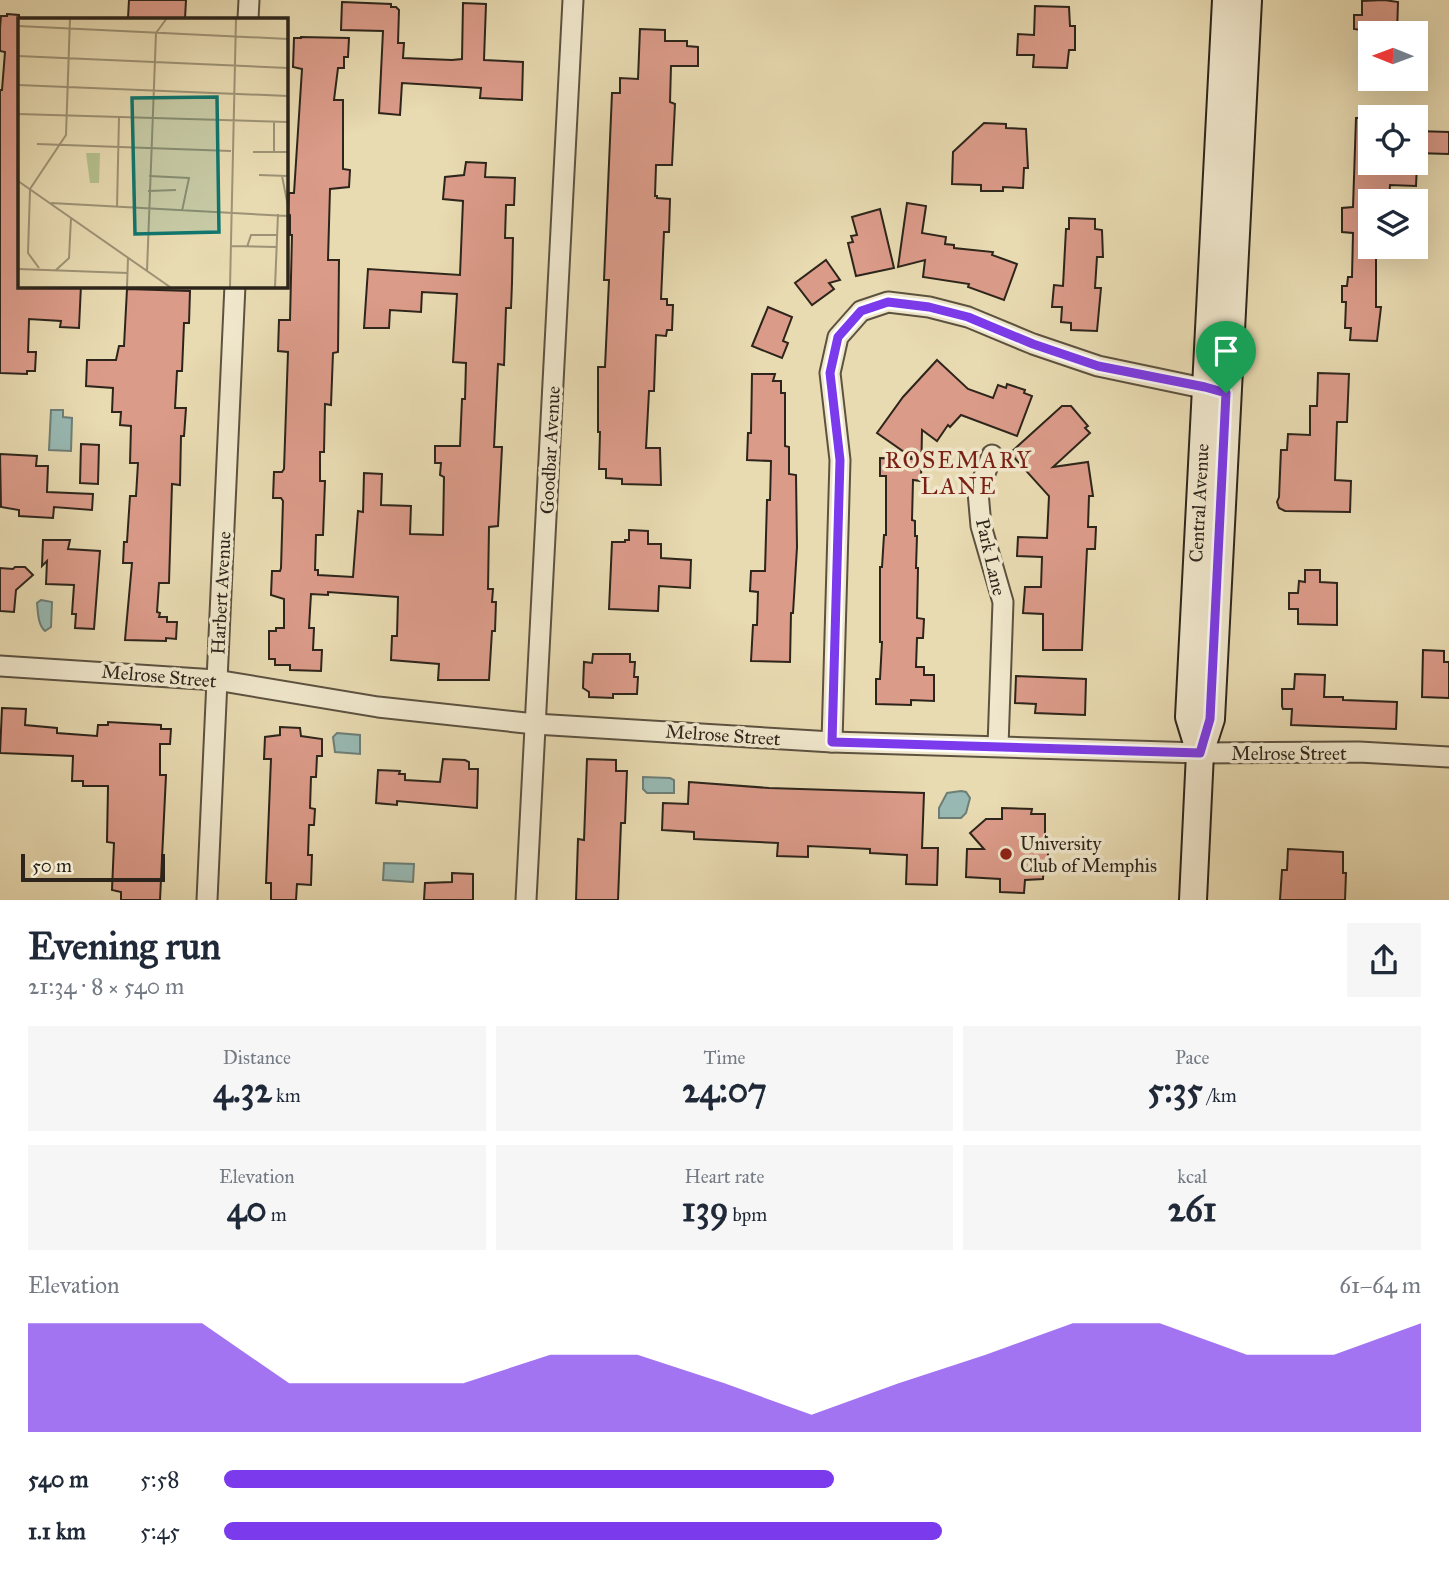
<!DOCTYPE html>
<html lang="en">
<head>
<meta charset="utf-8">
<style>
  :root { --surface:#fff; --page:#f6f6f7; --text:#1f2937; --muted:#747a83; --accent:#7c3aed }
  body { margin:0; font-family:"IM FELL Great Primer",serif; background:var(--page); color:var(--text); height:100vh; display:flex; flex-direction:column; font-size:26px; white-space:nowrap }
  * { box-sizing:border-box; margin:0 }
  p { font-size:23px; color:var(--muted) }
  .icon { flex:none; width:38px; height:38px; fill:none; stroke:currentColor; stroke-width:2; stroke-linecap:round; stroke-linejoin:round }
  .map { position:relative; height:900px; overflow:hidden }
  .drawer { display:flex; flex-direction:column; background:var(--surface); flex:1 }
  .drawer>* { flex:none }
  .needle { width:46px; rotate:271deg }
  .fabs { position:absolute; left:1358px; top:21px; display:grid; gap:14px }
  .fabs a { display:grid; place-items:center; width:70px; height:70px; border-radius:0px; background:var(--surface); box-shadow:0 7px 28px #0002; font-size:35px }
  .scale { position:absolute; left:21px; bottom:18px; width:144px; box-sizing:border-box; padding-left:7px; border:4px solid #2d251b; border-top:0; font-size:19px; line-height:24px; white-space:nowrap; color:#2d251b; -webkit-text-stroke:5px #f0e7cc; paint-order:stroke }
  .pin { position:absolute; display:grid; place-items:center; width:60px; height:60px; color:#fff; margin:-72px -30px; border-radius:50% 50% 50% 0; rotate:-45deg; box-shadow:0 0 7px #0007 }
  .pin .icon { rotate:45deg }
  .round { display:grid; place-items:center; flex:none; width:74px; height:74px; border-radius:0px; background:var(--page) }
  .overview { display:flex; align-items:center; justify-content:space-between; height:119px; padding:0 28px }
  h1 { font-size:38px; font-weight:700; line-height:52px }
  .figures { display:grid; grid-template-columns:repeat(3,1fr); gap:10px; height:119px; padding:7px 28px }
  .figures div { display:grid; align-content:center; border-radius:0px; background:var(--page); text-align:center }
  .figures b { font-size:35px; font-weight:700 }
  .figures small { font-size:19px; font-weight:400 }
  .figures p { font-size:19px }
  .chart { height:196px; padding:14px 28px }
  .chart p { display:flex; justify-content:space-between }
  .chart svg { width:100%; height:126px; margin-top:7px; fill:var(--accent); opacity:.7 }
  ul { padding:0 28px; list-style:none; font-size:23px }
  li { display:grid; grid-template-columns:112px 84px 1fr; align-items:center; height:52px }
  li i { height:18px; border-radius:9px; background:var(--accent) }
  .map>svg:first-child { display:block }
</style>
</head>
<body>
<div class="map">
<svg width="1449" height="900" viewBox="0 0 1449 900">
  <rect width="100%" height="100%" fill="#e8dab1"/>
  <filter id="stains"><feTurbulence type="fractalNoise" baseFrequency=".00286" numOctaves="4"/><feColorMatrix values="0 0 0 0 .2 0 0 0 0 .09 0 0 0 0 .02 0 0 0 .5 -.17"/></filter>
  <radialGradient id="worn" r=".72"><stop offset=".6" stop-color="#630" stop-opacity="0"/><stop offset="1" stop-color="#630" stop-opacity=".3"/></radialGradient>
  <!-- water -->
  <g fill="#98b9b3" stroke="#6d7e76" stroke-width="2">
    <polygon points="51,410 63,410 63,417 72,418 71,451 49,450"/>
    <path d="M 41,600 L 52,602 L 51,627 L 45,631 C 38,625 38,613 37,603 Z"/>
    <polygon points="337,733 360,735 360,754 335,752 333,737"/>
    <polygon points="643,777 670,778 674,780 674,793 647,793 643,789"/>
    <polygon points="961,791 966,792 970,798 966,813 961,818 939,818 939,808 947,793"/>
    <polygon points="384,863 414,864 413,882 383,880"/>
  </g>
  <!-- building -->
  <g fill="#db9b89" stroke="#2d251b" stroke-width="2">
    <polygon points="129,0 186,0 185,19 131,19 128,18"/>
    <polygon points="1384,0 1398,2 1397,33 1361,33 1361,30 1354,29 1354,15 1362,15 1362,1"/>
    <polygon points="342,2 391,4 391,7 396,7 399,10 398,43 404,43 403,58 452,60 462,59 463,3 486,4 484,60 523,62 522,100 480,98 481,88 402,83 400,115 379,113 383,31 341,30"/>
    <polygon points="1035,6 1069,7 1070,26 1075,26 1075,50 1069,50 1067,68 1033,67 1034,55 1017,55 1018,34 1034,35"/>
    <polygon points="7,14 19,15 19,285 81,285 79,328 60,327 61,321 29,319 28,352 36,352 35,371 27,371 27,374 0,373 0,90 2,90 5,52 0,51 0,28 1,16 7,16"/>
    <polygon points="640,29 665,30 665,41 687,41 687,46 698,47 698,66 671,66 670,102 675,104 672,165 656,165 655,196 657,196 657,198 670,199 669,232 664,232 661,299 667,299 667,305 673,305 672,330 667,330 666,336 656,335 654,391 649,391 646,448 660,448 661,485 622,484 622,479 606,478 606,469 599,469 600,432 598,432 598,367 605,367 609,280 604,280 612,93 620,93 620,78 638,79"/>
    <polygon points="301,37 349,38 348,57 344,57 344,68 338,68 334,100 343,100 343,169 350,170 349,187 330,189 328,260 339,260 338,352 333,353 331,405 325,404 324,452 320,452 320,481 325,481 323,535 316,535 315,570 318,570 318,575 353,577 358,511 363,512 364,473 382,474 381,505 411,506 410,534 443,535 444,477 440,475 441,463 435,463 435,446 460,446 462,399 465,399 466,363 453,362 457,294 422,292 421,312 390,310 389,328 364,328 368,269 460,275 463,201 443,199 445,177 464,175 466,162 486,163 485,177 515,178 514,205 506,205 505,238 513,238 512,283 511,308 506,308 504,365 498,364 494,447 502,447 498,526 489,527 488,589 493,589 492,602 496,602 495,631 492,631 489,680 438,680 439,664 391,660 392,636 397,636 398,597 328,592 328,595 311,594 309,628 314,628 313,650 322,650 321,671 290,670 290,665 275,665 275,659 269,659 269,631 276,631 276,628 284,628 284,599 271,595 272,571 280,571 281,568 283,501 281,498 273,498 274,472 282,472 284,469 288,352 278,351 279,320 290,320 292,235 290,235 290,215 288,214 289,193 294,193 302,69 293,67 294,38 301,38"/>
    <polygon points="1356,118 1370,118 1370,163 1417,163 1416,186 1390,185 1389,201 1370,201 1370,247 1376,247 1376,307 1381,307 1377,341 1350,340 1351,328 1345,328 1346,302 1342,302 1342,286 1347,286 1348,277 1352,277 1353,233 1342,232 1342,208 1353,207"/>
    <polygon points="984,123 1006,124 1006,128 1026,129 1028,168 1024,168 1023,188 1003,187 1003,191 981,191 981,185 952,184 953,152"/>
    <polygon points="1416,131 1449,132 1449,154 1416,153"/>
    <polygon points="907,203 926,206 922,233 946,237 945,244 954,245 954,248 993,252 992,255 1017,264 1004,300 968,287 969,284 923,277 925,260 898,267"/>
    <polygon points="880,209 894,268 856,276 848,243 853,242 851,236 857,235 852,217"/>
    <polygon points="1069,218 1095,219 1095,229 1102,230 1103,257 1097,257 1095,288 1101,288 1097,331 1071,330 1071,323 1061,322 1062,307 1052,307 1054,285 1063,286 1066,229 1069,229"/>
    <polygon points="826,260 840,280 829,283 834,289 812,305 795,283"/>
    <polygon points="127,289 190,291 189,323 184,323 182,371 177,371 175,408 186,408 184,436 181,436 180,485 172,484 169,583 159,583 157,612 160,613 159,617 167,617 167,622 177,622 176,639 166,638 166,641 125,640 132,563 123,563 124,542 127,542 130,496 136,496 138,463 130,463 131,426 120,425 121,412 112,412 113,388 86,386 87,360 116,360 119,346 124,346"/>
    <polygon points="768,307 792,317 783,341 788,343 782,358 752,346"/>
    <polygon points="937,360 968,389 993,398 998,385 1006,388 1007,384 1025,390 1024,393 1032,396 1017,436 961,415 950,427 948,425 937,441 922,430 921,481 913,480 912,520 915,521 915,536 917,536 916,568 918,568 917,618 924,619 923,638 917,638 916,667 924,667 924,675 934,675 934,701 911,700 911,705 876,704 876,679 880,679 882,642 880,642 880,567 882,567 884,535 886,535 886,476 880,476 880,458 914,459 877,433 903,397"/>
    <polygon points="1318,373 1349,374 1347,422 1337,422 1335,480 1351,481 1350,512 1285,511 1279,508 1277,502 1279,497 1281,450 1287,450 1288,434 1310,435 1310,406 1317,406"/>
    <polygon points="752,374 775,374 773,381 781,381 781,393 785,393 785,446 789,447 789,474 796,475 797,547 793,613 791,613 790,662 751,661 753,625 757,625 758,592 750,591 751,571 765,571 767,500 770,500 771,461 747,460 748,433 751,433"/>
    <polygon points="1062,406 1071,406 1088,426 1085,428 1090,433 1053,467 1088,462 1093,496 1089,496 1088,527 1096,527 1095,549 1087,549 1082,650 1043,650 1043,614 1023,613 1025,587 1041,587 1042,557 1017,556 1018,537 1047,538 1049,496 1010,453"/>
    <polygon points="81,444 99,445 98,484 80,483"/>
    <polygon points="0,454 37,456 36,466 48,466 47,492 93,494 92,510 54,507 53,518 19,516 19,510 1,507"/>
    <polygon points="629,530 648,531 648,544 661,544 661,558 691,560 690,588 659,586 658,611 609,609 612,542 625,542 625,540 629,540"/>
    <polygon points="43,540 70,540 68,549 100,551 94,629 75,628 76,614 72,614 74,585 46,584 47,561 42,566"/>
    <polygon points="15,567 25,567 33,575 16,590 14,612 0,611 0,568 13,569"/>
    <polygon points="1305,570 1320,570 1320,582 1337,583 1337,625 1298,624 1298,609 1289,609 1289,593 1298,593 1299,581 1305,582"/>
    <polygon points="1423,650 1444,651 1444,662 1449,662 1449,698 1422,697"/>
    <polygon points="593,654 630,654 630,662 635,662 634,677 638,677 637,694 613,694 613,698 589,697 589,692 583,688 584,662 592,663"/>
    <polygon points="1295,674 1325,675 1324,697 1343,697 1343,700 1397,702 1396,729 1291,725 1292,709 1283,709 1282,706 1282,689 1294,689"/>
    <polygon points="1016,676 1086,679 1085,715 1035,713 1036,704 1015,703"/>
    <polygon points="2,708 26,709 25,725 57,728 57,733 97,736 98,725 108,725 108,722 161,725 161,729 171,729 170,744 160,744 160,775 166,775 160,900 121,900 121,892 112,890 114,843 107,842 108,786 83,786 83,781 72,781 73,756 0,753"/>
    <polygon points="280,727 300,728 301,736 322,739 322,756 317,756 316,777 311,777 310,808 315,809 314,825 309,825 308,855 312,855 311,885 297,884 296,900 271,900 271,883 266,883 271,759 264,759 265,737 280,735"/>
    <polygon points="443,759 465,760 469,762 469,769 478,769 477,808 397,801 397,805 376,803 378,770 400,771 399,774 405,774 405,780 440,782"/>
    <polygon points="587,759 616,760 616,771 627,771 625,823 621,823 618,900 576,900 578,839 584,840"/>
    <polygon points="689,782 769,788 924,793 922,848 938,848 937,885 906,884 907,855 870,853 870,849 808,846 808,857 777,856 778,843 694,839 694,832 662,830 663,803 688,804"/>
    <polygon points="1002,808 1032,809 1031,814 1045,814 1045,840 1048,841 1048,861 1044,863 1043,879 1025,880 1024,893 1000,892 1000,879 966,877 967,849 984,849 970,833 986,819 1002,819"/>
    <polygon points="1288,849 1343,852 1343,873 1346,873 1345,900 1280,900 1282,870 1287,870"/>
    <polygon points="452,873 473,874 473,900 424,900 425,883 452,882"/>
  </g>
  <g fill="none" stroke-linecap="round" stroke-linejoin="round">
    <!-- street casing -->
    <g stroke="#5c5240" stroke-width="23">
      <g id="street">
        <polyline points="248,19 249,0"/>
        <polyline points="992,455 978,492 981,526 1003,602 998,746"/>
        <polyline points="0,666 216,680 378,707 535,724 832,742 1200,753 1359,752 1449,757"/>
        <polyline points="832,742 840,460 830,373 838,337 861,311 888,302 929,307 968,317 1033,344 1098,366 1217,391"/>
        <polyline points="207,900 235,285"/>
        <polyline points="526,900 573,0"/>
      </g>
    </g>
    <!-- secondary casing -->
    <g stroke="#2d251b" stroke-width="30">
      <g id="secondary">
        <polyline points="1200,753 1189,717 1226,0"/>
        <polyline points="1193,900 1200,753 1211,719 1248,0"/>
      </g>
    </g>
    <!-- street -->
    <use href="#street" stroke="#f0e7cc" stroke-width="19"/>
    <!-- secondary -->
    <use href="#secondary" stroke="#f0e7cc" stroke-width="26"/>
  </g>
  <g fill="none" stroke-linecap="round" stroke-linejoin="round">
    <!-- route casing -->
    <g stroke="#fff" stroke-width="14">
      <polygon id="route" points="888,302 929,307 968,317 1033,344 1098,366 1205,387 1226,393 1210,719 1200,753 832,742 840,460 830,373 838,337 861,311"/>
    </g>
    <!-- route -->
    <use href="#route" stroke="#7c3aed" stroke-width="9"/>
  </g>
  <!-- markers -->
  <circle fill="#8f2418" stroke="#f0e7cc" stroke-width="2.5" cx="1006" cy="854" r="7"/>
  <g text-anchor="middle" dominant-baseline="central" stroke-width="7" stroke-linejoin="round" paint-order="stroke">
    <!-- street labels -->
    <g font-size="19" fill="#2d251b" stroke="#f0e7cc">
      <text transform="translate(550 450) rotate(-87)">Goodbar Avenue</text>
      <text transform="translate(1199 503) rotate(-87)">Central Avenue</text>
      <text transform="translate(991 557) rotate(77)">Park Lane</text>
      <text transform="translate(221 593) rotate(-87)">Harbert Avenue</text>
      <text transform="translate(159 676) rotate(5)">Melrose Street</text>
      <text transform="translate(723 735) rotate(4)">Melrose Street</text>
      <text x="1289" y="753">Melrose Street</text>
    </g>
    <!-- poi labels -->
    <g font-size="19" fill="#2d251b" stroke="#f0e7cc" text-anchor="start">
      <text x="1020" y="843">University<tspan x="1020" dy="22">Club of Memphis</tspan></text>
    </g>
    <!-- quarter labels -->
    <g font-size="23" letter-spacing="2" fill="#7a1f14" stroke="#f0e7cc">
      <text x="959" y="460">ROSEMARY<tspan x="959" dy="26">LANE</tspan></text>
    </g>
  </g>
  <!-- overview -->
  <g transform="translate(18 18)">
    <rect width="270" height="270" fill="#e8dab1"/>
    <path d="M 68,135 L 82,135 L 81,165 L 72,165 Z" fill="#b5c08c"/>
    <path fill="none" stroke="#9d9275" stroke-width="2" d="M 0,8 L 270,21M 0,38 L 270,50M 0,67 L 270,78M 0,96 L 270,104M 19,126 L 213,133M 235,134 L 270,134M 256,134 L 256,104M 241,157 L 270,158M 131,158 L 171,160 L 164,193M 264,158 L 270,188M 0,163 L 152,269M 12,171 L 48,117 L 52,0M 12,172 L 10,235 L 21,250M 130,173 L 158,172M 33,185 L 270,198M 99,189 L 101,99M 212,228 L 258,229M 229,229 L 233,217 L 259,217M 0,251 L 110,255M 38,252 L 51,240 L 53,200M 129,253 L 138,15 L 149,0M 109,269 L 110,240M 212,269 L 218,0M 257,269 L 260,196"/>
    <path fill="#0f766e" fill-opacity="0.15" stroke="#0f766e" stroke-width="3.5" d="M 199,79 L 201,214 L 117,216 L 114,80 Z"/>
    <rect width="270" height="270" fill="none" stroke="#2d251b" stroke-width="3.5"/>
  </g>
  <rect width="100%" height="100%" filter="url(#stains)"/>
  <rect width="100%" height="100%" fill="url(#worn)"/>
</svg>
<div class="fabs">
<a><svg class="needle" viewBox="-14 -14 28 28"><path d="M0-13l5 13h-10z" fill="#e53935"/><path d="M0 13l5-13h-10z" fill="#747a83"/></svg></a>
<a><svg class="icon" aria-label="locate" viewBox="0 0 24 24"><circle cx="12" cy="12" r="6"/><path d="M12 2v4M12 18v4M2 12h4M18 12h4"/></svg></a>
<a><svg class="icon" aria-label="layers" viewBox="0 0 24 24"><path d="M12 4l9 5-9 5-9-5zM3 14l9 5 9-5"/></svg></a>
</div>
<div class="scale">50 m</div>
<div class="pin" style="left:1226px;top:393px;background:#1e9e55"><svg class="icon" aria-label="arrive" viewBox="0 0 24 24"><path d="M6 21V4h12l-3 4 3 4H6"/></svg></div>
</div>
<section class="drawer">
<div class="overview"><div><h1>Evening run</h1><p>21:34 · 8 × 540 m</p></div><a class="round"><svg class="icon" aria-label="share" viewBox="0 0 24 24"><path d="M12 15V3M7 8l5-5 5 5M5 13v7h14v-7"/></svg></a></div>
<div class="figures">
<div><p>Distance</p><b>4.32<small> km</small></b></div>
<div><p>Time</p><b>24:07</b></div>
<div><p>Pace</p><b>5:35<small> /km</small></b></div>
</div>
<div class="figures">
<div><p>Elevation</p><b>40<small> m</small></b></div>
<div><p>Heart rate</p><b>139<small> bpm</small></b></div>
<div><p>kcal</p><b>261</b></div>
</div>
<div class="chart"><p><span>Elevation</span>61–64 m</p>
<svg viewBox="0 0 160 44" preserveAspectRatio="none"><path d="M0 44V6L10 6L20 6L30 27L40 27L50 27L60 17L70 17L80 27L90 38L100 27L110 17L120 6L130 6L140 17L150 17L160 6V44z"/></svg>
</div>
<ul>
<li><b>540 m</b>5:58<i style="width:51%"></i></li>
<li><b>1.1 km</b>5:45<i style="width:60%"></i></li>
</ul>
</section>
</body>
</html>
